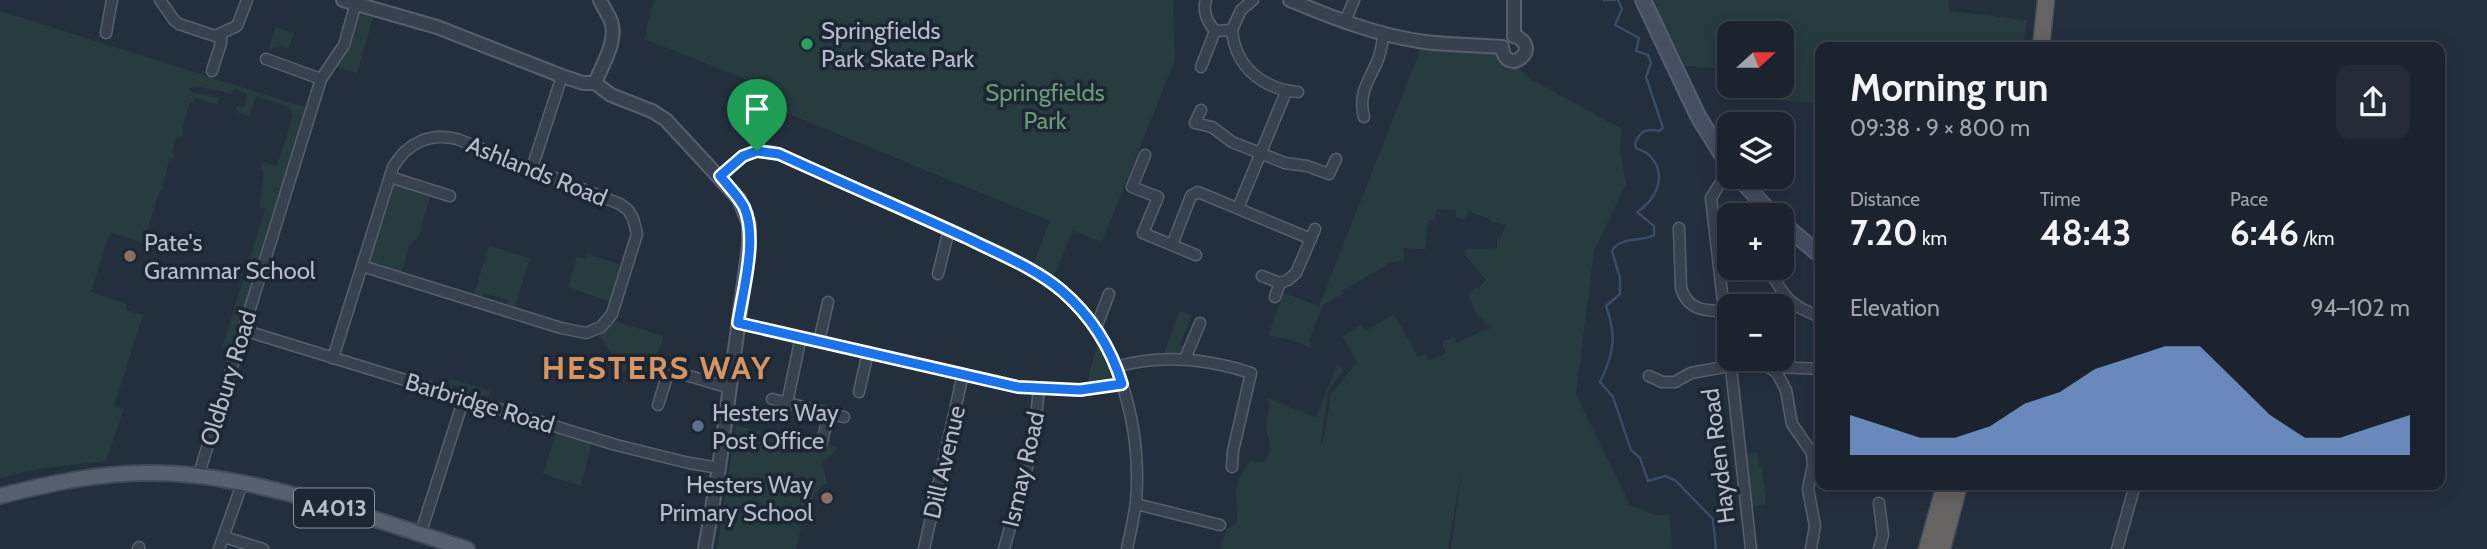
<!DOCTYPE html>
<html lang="en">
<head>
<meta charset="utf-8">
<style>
  :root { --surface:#1b232e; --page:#242b36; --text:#f1f3f6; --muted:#a0a4aa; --line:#39404a; --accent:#8ab4f8 }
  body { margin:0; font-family:Cabin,sans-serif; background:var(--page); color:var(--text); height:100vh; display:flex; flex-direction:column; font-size:26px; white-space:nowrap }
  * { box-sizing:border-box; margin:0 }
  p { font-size:23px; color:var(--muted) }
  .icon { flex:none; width:38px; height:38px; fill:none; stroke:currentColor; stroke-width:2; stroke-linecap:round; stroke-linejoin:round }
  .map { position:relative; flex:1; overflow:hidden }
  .panel { position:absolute; left:1815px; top:42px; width:630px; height:448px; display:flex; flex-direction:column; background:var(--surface); border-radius:14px; box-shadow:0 4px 18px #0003,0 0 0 2px var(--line) }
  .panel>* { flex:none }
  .needle { width:46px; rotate:69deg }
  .buttons { position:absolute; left:1717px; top:21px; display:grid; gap:14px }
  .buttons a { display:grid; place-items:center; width:77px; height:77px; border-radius:14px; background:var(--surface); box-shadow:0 4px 18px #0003,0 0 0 2px var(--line); font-size:35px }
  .pin { position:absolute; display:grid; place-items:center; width:60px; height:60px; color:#fff; margin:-72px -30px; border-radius:50% 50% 50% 0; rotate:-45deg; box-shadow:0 0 7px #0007 }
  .pin .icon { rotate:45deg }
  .round { display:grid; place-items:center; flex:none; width:74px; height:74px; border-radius:14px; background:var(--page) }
  .headline { display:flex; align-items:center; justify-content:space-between; height:119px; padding:0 35px }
  h1 { font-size:38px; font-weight:700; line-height:52px }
  .metrics { display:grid; grid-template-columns:repeat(3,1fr); gap:10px; height:119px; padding:7px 35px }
  .metrics div { display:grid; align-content:center }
  .metrics b { font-size:35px; font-weight:700 }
  .metrics small { font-size:19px; font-weight:400 }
  .metrics p { font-size:19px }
  .chart { height:196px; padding:14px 35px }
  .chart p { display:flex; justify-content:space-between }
  .chart svg { width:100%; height:126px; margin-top:7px; fill:var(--accent); opacity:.7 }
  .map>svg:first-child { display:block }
</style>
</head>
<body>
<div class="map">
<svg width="2487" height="549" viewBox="0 0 2487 549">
  <rect width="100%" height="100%" fill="#242f3e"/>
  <!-- green -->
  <g fill="#263c3f">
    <polygon points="654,0 1173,0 1175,60 1102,242 1073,231 1051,282 1031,269 1050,221 772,107 766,118 758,117 762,93 750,81 644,39"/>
    <polygon points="1655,0 1949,0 1949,11 2026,20 2024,47 1820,47 1820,104 1752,97 1751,86 1782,86 1782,33 1729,33 1729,69 1685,66 1658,11"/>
    <polygon points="0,11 308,108 230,352 222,348 265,209 259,207 264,172 261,168 263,162 277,166 293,115 288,107 256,96 250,116 239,113 236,109 237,106 244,107 247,94 234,89 232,94 202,87 189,88 189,91 219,98 217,105 196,98 194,103 190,102 182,129 184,130 182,137 177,136 172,152 174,153 173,159 170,158 162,186 164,187 163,191 160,190 143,243 110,232 91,292 127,304 126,310 143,315 114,406 124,409 106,461 37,469 0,478"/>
    <polygon points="359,11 374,15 357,73 337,67 347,50"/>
    <polygon points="275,27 294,33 288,49 283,46 269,49"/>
    <path d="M 1417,41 L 1502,47 L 1527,77 L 1622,129 L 1620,152 L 1626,184 L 1594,251 L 1576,394 L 1630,505 L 1654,515 L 1670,515 L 1672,549 L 1451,549 L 1463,460 L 1448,549 L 1220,549 L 1226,530 L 1237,522 L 1236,489 L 1240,476 L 1250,460 L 1263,463 C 1277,445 1264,438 1267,420 C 1268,411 1271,407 1267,398 L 1316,417 L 1338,363 L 1343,371 L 1328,392 L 1321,442 L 1323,443 L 1331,394 L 1357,362 L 1342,336 L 1361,325 L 1365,331 L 1394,314 L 1418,357 L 1426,354 L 1429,360 L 1446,354 L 1442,342 L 1454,337 L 1456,343 L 1490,328 L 1476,313 L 1469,296 L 1474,288 L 1478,289 L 1486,280 L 1464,254 L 1467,249 L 1497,248 L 1497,238 L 1501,237 L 1506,225 L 1490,221 L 1490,219 L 1468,211 L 1465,219 L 1456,218 L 1456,210 L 1437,209 L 1435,220 L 1428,220 L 1425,249 L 1403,248 L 1405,260 L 1392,262 L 1342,291 L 1343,294 L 1323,305 L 1309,340 L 1311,348 L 1294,341 L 1268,335 L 1284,293 L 1319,306 L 1420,51 Z"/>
    <polygon points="390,177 432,190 419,235 409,247 400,278 362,266"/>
    <polygon points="489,246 530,258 515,307 507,304 508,300 484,293 482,297 474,294"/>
    <polygon points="587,254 628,267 616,304 568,287 577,257 585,259"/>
    <polygon points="1180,311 1192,316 1180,344 1185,347 1180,359 1161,360"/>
    <polygon points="609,319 663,336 651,378 618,368 619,363 609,351 596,329"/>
    <polygon points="1097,344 1109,367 1110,377 1104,382 1087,384"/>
    <polygon points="450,378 490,391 488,397 448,384"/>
    <path d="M 736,426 L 838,447 C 823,468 819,450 827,483 L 814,494 L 812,503 L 805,513 L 796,549 L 717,549 Z"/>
    <polygon points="558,427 593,438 581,486 543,474"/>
    <polygon points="1757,452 1759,467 1762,467 1766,504 1746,507 1740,454"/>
  </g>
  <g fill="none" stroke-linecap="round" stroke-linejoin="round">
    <!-- stream -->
    <g stroke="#394c67" stroke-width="2.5">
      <polyline points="1604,0 1615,0"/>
      <path d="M 1618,0 L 1622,9 L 1615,25 L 1639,38 L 1636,51 L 1648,55 L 1651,63 L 1646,77 L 1663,128 L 1659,131 C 1645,128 1641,131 1635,143 L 1636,148 C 1641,150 1648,153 1651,157 C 1668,176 1655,201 1637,212 L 1654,226 L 1654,235 C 1642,242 1620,236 1612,251 L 1620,278 L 1620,294 L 1606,306 C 1617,336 1614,354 1600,382 L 1613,397 L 1631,450 L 1640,458 L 1648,481 L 1665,476 L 1675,480 L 1713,519 L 1716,549"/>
    </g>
    <!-- minor casing -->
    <g stroke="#565f6c" stroke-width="13">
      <g id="minor">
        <polyline points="160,0 174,20 179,24 215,36 237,26 247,0"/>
        <path d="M 1206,0 C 1202,12 1208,22 1215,31 L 1232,30"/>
        <path d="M 1253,0 L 1241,10 L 1232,30 C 1235,67 1263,89 1298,92"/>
        <polyline points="1345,22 1354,0"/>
        <polyline points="106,33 112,0"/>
        <polyline points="266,59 321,79"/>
        <polyline points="1201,67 1215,31"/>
        <polyline points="212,71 221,43 221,35"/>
        <polyline points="1201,110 1195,123 1212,127 1232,142 1285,163 1307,166 1329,174 1336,159"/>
        <path d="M 1364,117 C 1358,94 1368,82 1377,62 C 1381,53 1382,43 1384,33"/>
        <polyline points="1145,155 1132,187 1158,197 1143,233 1196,255"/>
        <polyline points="532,168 562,76"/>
        <path d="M 720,176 C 736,161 749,147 773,152 C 824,173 874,197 924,219 C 964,237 1018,257 1052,283 C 1118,333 1142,422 1136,502 C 1134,518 1130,534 1127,549"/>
        <polyline points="390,177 450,196"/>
        <polyline points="1729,177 1719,185 1711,198 1729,354"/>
        <polyline points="1238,208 1286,92"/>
        <path d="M 1679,228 L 1681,288 C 1688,310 1704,311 1724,311"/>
        <polyline points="1172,245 1191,196 1198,192 1311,239"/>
        <path d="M 1764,268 C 1775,276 1778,286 1785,295 C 1794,307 1807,311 1820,317"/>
        <polyline points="938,274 949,230"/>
        <polyline points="1262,276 1280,283 1288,280 1296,273 1315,229"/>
        <polyline points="1275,297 1280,283"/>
        <polyline points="1777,306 1785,295"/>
        <polyline points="738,323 1018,387 1079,390 1122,385"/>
        <polyline points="1096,328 1109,294"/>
        <polyline points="243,330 616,445 689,463 719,468"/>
        <polyline points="819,341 828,302"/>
        <path d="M 333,358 L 393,167 C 407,143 430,132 457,139 L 620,204 L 628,210 L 633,218 L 637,234 L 612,314 L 601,327 L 586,333 L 561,328 L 362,266"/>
        <polyline points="1185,359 1200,323"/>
        <polyline points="1730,359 1751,549"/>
        <path d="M 1116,367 C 1161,354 1208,359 1251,373 L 1233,451 L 1232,467"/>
        <polyline points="1772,369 1779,367 1820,369"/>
        <polyline points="1649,376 1662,382 1675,382 1691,373 1750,362 1767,366 1777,373 1786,390 1792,424 1812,453 1813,465 1808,489 1815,526 1811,549"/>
        <polyline points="859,392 868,352"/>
        <polyline points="772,399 844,417"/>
        <polyline points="787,403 801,337"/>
        <polyline points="658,405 669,370 730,388"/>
        <polyline points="822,442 829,413"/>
        <polyline points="198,477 321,79 344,45 356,3"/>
        <polyline points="1879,503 1883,535 1879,549"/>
        <polyline points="1136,504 1220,525"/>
        <polyline points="420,535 464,398"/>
        <polyline points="224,537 263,549"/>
        <polyline points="138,549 139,547"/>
        <polyline points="219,549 242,484"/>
        <polyline points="924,549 963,374"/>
        <polyline points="1004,549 1033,446 1039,389"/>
        <polyline points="2117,549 2135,485"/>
      </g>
    </g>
    <!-- tertiary casing -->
    <g stroke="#565f6c" stroke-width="16">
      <g id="tertiary">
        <polyline points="343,0 437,27 562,76 583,83 595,83 611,95 652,111 666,120 739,199 749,224 749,245 719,468 705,549"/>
        <path d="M 1290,0 C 1333,18 1379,36 1425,42 C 1451,45 1477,45 1502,47"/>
        <polyline points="1514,0 1514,36"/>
        <path d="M 1502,47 C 1506,79 1545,47 1514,36"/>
        <path d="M 595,83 C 602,65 618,41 611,21 C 608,14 603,7 600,0"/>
      </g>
    </g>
    <!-- secondary casing -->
    <g stroke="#565f6c" stroke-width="18">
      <g id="secondary">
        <polyline points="1643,0 1698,116 1729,166"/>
        <polyline points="1738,177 1773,215"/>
        <polyline points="1782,223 1820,255"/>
      </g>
    </g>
    <!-- primary casing -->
    <g stroke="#414a57" stroke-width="18">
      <path id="primary" d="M 0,496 C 48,484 97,473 147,473 C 249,471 370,519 467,549"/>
    </g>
    <!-- trunk casing -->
    <g stroke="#434c59" stroke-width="19">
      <g id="trunk">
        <polyline points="2041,47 2046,0"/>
        <polyline points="1927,549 1945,485"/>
        <polyline points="1942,549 1959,485"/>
      </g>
    </g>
    <!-- minor -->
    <use href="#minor" stroke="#38414e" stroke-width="10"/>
    <!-- tertiary -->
    <use href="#tertiary" stroke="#38414e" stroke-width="12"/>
    <!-- secondary -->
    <use href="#secondary" stroke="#465061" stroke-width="14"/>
    <!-- primary -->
    <use href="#primary" stroke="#56606e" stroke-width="14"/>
    <!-- trunk -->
    <use href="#trunk" stroke="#656462" stroke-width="16"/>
  </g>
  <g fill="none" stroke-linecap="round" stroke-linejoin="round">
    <!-- route casing -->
    <g stroke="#fff" stroke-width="14">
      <path id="route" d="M 757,151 L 779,154 C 842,183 906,210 969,239 C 1001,255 1035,268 1062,291 C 1091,316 1111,348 1122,384 L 1080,390 L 1018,387 L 738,323 C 743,290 758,238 744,207 C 738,196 728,186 720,176 L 743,156 Z"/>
    </g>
    <!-- route -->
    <use href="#route" stroke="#1a73e8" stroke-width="9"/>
  </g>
  <!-- markers -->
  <circle fill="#2e9e5b" stroke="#1d2633" stroke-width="2.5" cx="807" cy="44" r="7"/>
  <g fill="#8d6e63" stroke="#1d2633" stroke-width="2.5">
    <circle cx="130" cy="256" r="7"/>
    <circle cx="827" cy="498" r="7"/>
  </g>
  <circle fill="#5c6f8a" stroke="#1d2633" stroke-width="2.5" cx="698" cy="426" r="7"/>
  <g text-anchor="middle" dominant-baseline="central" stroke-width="7" stroke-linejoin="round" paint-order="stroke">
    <!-- shield labels -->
    <rect fill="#1d2633" stroke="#878f9c" stroke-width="2" x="294" y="488.5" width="80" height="39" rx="5"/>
    <g font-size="23" font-weight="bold" fill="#b4bcc9">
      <text x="334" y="508">A4013</text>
    </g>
    <!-- poi labels -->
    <g font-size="24" fill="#b4bcc9" stroke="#1d2633" text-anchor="start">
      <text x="821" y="30">Springfields<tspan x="821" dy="28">Park Skate Park</tspan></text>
      <text x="144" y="242">Pate's<tspan x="144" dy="28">Grammar School</tspan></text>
      <text x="712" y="412">Hesters Way<tspan x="712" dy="28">Post Office</tspan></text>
      <text x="813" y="484" text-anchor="end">Hesters Way<tspan x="813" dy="28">Primary School</tspan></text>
    </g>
    <!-- park labels -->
    <g font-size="24" fill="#6b9a76" stroke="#1d2633">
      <text x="1045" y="92">Springfields<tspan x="1045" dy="28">Park</tspan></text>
    </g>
    <!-- street labels -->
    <g font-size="24" fill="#b4bcc9" stroke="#1d2633">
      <text transform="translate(537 171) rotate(22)">Ashlands Road</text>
      <text transform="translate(228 378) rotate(-73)">Oldbury Road</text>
      <text transform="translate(480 403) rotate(17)">Barbridge Road</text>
      <text transform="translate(1718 456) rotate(-97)">Hayden Road</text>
      <text transform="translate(944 462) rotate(-77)">Dill Avenue</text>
      <text transform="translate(1023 469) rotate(-77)">Ismay Road</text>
    </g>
    <!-- district labels -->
    <g font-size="32" font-weight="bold" letter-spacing="2" fill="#d59563" stroke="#1d2633">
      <text x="657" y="367">HESTERS WAY</text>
    </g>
  </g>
</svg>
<div class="buttons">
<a><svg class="needle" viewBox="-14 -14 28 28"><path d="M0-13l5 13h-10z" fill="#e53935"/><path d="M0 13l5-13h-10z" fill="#a0a4aa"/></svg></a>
<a><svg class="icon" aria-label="layers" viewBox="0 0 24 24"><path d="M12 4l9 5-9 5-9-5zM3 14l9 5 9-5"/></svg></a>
<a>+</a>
<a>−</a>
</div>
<div class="pin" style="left:757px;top:151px;background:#1e9e55"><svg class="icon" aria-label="arrive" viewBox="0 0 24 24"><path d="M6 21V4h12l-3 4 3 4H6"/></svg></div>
<section class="panel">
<div class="headline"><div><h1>Morning run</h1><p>09:38 · 9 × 800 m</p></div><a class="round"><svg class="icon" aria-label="share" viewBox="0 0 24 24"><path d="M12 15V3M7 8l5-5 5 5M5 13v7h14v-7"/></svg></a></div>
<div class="metrics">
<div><p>Distance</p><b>7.20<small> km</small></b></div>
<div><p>Time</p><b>48:43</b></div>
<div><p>Pace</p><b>6:46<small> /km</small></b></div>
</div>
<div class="chart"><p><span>Elevation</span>94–102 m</p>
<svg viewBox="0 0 160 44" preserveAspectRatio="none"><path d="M0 44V30L10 34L20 38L30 38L40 34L50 26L60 22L70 14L80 10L90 6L100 6L110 18L120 30L130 38L140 38L150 34L160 30V44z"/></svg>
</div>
</section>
</div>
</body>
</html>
